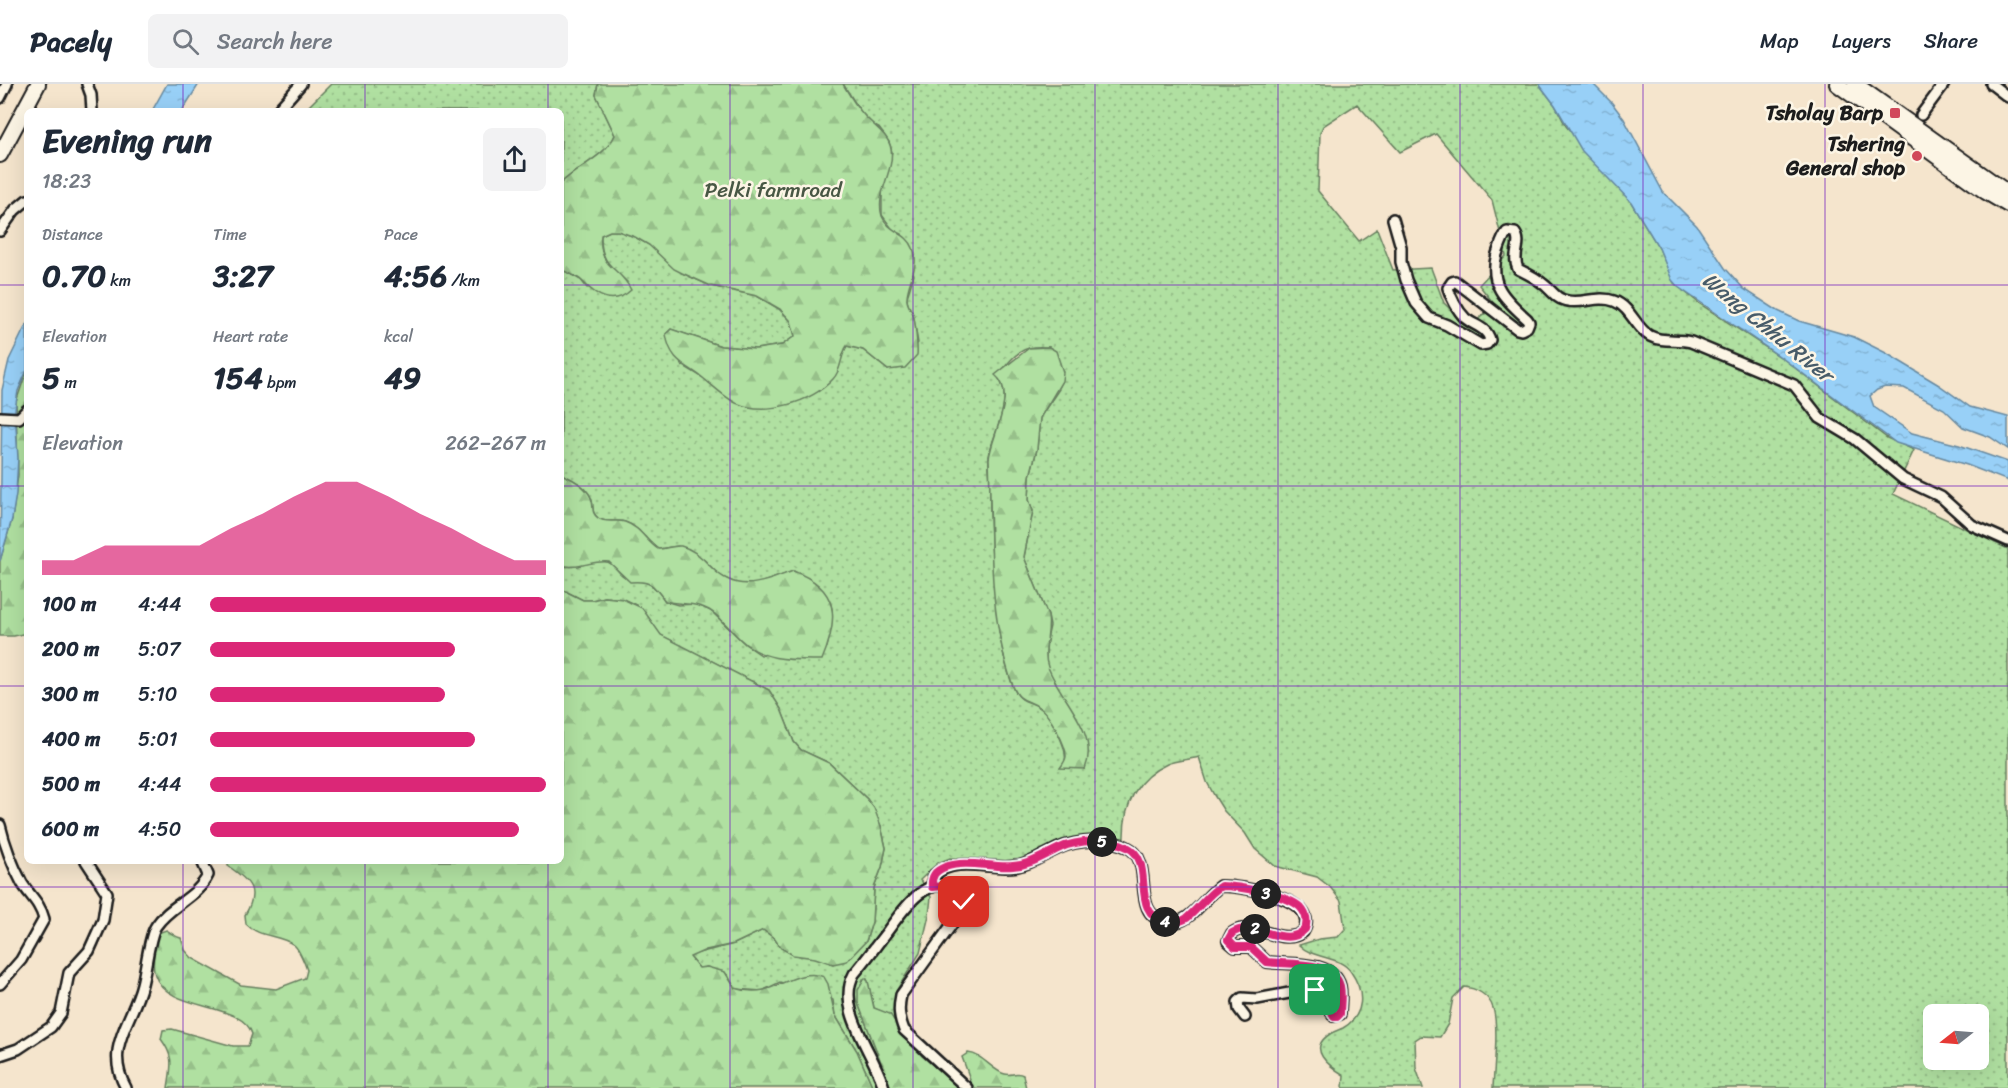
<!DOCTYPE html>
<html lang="en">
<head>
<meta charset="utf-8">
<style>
  :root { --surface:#fff; --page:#f2f2f3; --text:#1f2937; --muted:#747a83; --line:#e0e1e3; --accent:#db2777 }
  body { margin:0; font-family:Sriracha,sans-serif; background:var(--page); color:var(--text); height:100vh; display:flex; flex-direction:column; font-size:22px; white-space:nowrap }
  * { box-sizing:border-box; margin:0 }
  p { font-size:20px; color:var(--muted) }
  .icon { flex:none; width:33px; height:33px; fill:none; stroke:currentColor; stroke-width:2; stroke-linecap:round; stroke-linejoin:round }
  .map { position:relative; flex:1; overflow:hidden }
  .panel { position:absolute; left:24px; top:24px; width:540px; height:756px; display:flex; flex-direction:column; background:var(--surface); border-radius:9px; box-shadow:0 6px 24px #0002 }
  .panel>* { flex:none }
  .needle { width:39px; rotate:253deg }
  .buttons { position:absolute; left:1923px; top:920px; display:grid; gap:12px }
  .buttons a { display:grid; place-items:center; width:66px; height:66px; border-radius:9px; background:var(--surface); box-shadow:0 6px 24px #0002; font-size:30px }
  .pin { position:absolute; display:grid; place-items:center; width:51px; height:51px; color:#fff; margin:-26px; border-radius:12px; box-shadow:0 3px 9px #0006 }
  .km { position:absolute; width:30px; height:30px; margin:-15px; border-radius:50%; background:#222; color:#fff; font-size:16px; line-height:30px; text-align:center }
  .round { display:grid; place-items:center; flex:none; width:63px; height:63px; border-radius:9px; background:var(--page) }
  .headline { display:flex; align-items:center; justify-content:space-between; height:102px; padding:0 18px }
  h1 { font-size:33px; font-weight:700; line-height:45px }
  .figures { display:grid; grid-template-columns:repeat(3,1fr); gap:9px; height:102px; padding:6px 18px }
  .figures div { display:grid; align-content:center }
  .figures b { font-size:30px; font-weight:700 }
  .figures small { font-size:16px; font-weight:400 }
  .figures p { font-size:16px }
  .chart { height:168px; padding:12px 18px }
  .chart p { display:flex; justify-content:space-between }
  .chart svg { width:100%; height:108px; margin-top:6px; fill:var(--accent); opacity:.7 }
  ul { padding:0 18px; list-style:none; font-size:20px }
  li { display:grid; grid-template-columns:96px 72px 1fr; align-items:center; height:45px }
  li i { height:15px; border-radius:8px; background:var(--accent) }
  header { display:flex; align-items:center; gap:36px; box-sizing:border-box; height:84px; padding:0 30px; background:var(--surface); border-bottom:2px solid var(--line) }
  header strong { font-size:28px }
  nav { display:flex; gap:33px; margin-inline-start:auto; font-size:21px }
  .search { width:420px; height:54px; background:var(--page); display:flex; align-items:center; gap:15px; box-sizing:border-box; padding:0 21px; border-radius:9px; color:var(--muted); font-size:22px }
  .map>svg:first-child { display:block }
</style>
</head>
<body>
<header>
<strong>Pacely</strong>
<div class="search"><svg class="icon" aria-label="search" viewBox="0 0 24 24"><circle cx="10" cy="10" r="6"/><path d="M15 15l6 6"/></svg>Search here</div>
<nav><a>Map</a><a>Layers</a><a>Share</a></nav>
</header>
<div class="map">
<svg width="2008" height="1004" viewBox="0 0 2008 1004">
  <defs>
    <pattern id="grass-dots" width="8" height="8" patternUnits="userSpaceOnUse" patternTransform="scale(1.5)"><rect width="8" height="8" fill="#b0e0a1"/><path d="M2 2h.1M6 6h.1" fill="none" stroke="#97c08a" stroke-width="1.8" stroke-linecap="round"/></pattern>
    <pattern id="forest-firs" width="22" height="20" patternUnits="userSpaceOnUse" patternTransform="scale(1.5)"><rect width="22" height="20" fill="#b0e0a1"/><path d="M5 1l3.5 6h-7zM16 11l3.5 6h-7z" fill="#97c08a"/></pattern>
    <pattern id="water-ripples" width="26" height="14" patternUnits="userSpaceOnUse" patternTransform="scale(1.5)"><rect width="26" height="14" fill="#98d0f7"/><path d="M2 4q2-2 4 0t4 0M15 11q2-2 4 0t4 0" fill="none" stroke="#82b2d3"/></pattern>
  </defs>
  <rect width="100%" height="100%" fill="#f5e5cd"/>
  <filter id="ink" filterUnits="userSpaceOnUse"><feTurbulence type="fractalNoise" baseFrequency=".0167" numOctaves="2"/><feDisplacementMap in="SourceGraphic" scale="12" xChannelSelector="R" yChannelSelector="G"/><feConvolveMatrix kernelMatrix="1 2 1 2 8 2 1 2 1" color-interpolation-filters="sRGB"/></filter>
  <g filter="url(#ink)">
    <!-- grass -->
    <g fill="url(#grass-dots)" stroke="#667e5e" stroke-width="1.5" fill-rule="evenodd">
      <path d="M 331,0 L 598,0 L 596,11 L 615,51 C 607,72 577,83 561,99 L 561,27 L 304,27 Z"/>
      <path d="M 843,0 L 1539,0 L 1555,21 L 1566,42 L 1631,118 L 1659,164 L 1674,199 L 1700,220 L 1782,274 L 1887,354 L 1914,366 L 1893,410 L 2008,465 L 2008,1004 L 1493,1004 C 1494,982 1499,944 1493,924 C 1489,911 1476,904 1464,903 L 1453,914 L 1448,940 L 1440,953 L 1421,952 L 1415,956 L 1416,984 L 1423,1004 L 1343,1004 L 1344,991 C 1329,982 1306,965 1330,950 C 1334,947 1339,946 1343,944 C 1365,931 1365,908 1351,888 C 1340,871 1314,876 1299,861 L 1319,855 L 1338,853 L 1345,845 L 1341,817 L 1330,803 L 1317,793 L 1275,782 L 1255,765 L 1245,749 L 1224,727 L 1214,711 L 1207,698 L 1199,673 C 1189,676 1176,676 1167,680 C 1134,695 1123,723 1124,757 L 1098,754 L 1013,779 L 950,774 L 938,779 L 920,796 L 931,813 L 929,831 L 920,869 L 896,907 L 894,921 L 896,940 C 890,929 883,929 874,924 L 867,895 L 863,895 L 858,919 L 891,1004 L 873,1004 L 857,967 L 835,931 L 833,916 L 780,898 L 762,907 L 735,905 L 728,891 L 707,883 L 699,884 L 690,873 L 694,870 L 734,860 L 763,846 L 774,854 L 781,864 L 794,871 L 815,873 L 833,880 L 866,857 L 872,838 L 874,804 L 882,783 L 886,764 L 881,742 L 867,715 L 829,679 L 801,666 L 794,658 L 781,625 L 769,606 L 660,551 L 642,524 L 623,515 L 605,513 L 592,516 L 583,516 L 561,505 L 561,481 C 575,486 589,477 603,477 C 614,478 615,485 622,491 C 625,494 631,494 635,495 C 650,498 657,504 665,517 L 678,521 L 696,520 L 711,527 L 745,560 L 761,571 L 827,563 C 839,513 832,515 794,487 L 757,500 L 738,500 L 720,492 L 704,476 L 678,462 L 658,465 C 646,457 640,443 625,438 C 617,435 606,440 598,434 C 591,428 594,425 592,417 C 589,404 573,395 561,390 L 561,185 L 581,196 L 587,204 L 627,198 C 610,182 600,176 601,151 L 610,147 L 618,147 L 635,153 L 649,161 L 682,189 L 711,202 L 757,212 L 779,225 L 791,237 L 795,252 L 782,261 L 756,265 L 721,262 L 671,245 L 666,250 L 682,281 L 702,293 L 734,318 L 838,287 L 843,268 L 847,262 L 863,266 L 888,286 L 918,259 L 913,230 L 908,222 L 907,213 L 914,191 L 902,150 L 893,146 L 882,131 L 882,103 L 892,68 L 889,58 L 879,44 L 874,42 L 861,28 ZM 1357,20 L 1400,68 L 1436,50 L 1492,116 L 1506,172 L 1479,201 L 1495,221 L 1469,243 L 1444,219 L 1431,184 L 1393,186 L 1377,145 L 1359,157 L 1318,107 L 1320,49 L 1323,42 ZM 1049,263 L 1059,305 L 1040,333 L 1037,365 L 1030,392 L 1029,416 L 1033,427 L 1024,473 L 1048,532 L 1050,542 L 1046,560 L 1046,580 L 1085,685 L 1065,677 C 1068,664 1051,633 1041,624 C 1031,617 1021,619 1015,607 C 1005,585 998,547 996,522 C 992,481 989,440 990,399 C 990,389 987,377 990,367 C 995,345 1014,315 998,293 C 1005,282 1016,267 1029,264 C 1035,262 1043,263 1049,263 ZM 1934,930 L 1978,930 L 1978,975 L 1934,975 Z"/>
    </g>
    <!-- forest -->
    <g fill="url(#forest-firs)" stroke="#667e5e" stroke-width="1.5">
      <path d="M 598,0 L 843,0 C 849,10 855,21 863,30 C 873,42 888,49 891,65 C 895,86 875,110 882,132 C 888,148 907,148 913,164 C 920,182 908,197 907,213 C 906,221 911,224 913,230 C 915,236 918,264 917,271 L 905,284 L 888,286 L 863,266 L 847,262 C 840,272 842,286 833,295 C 811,319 765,332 736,319 C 724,313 713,302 703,294 C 685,280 670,277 666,250 L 671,245 L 721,262 L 756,265 L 782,261 L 795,252 L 791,237 L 780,225 L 757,212 L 711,202 L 682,189 L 674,185 L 649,161 L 635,153 L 618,147 L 610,147 L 601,151 C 598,185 619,181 631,206 C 613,223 596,212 582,197 C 577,192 567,189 561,185 L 561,99 C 577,83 606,72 615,51 L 596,11 Z"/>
      <path d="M 1049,263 L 1056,267 L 1063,288 L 1062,297 L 1040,334 L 1037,365 L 1030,392 L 1029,416 L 1033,427 L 1024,473 L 1048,532 C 1051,549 1042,567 1048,583 C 1060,615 1100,649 1085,685 L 1060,684 C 1063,680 1066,676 1066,672 C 1066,660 1049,630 1040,624 C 1028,614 1020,620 1013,602 C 987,530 992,450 989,375 C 991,352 1018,309 995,291 L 1029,264 Z"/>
      <polygon points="27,286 27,549 14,552 0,552 0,477 12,435 18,391 16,318"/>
      <path d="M 561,390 C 573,395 589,404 592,417 C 594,425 591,428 598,434 C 606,440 617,435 625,438 C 640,443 646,457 658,465 C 665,465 674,461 681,462 C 693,465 703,474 711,483 C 738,511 763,498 793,487 C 840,504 839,535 822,576 C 792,576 763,578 740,555 C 730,546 721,533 709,526 C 695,518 680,521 665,517 C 654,501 650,496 630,498 L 609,478 C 592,476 577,486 561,481 Z"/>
      <path d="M 561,505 L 583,516 L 592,516 L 605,513 L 623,515 L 642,524 L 661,551 L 769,606 L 781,625 L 794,658 L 801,666 L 829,679 L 867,715 L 874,724 L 881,742 L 886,764 L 882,783 L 874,804 L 872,838 L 866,857 L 847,877 L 833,880 L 815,874 L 793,871 L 781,864 L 774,854 L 763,846 L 734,860 L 706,866 L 690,873 L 699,884 L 707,883 L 725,888 L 735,904 C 744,907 754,908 764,906 C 781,902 804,884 824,893 L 828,900 L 835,931 L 857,967 L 873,1004 L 168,1004 C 171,982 175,974 161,955 L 163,946 L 172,945 L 233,962 L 248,962 L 252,950 C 242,917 167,928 155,891 C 151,880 155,865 156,853 L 158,849 L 166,846 C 172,849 175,853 181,854 L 185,866 L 192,874 L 241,901 L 276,905 L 305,894 L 307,886 C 305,880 299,865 294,861 C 279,850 259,854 246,840 L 245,831 C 260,806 250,797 228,782 L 228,777 L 561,777 Z"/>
      <polygon points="865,894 868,897 874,924 890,930 903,950 922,972 960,1004 891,1004 858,919 858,906"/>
      <path d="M 968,969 C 983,970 992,987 1005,990 C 1012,992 1016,987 1023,991 L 1026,1004 L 967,1004 L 970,995 L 962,973 Z"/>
    </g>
    <!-- water -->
    <g fill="url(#water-ripples)" stroke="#66889f" stroke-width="1.5">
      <polygon points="167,0 199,0 182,27 152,27"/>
      <polygon points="1539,0 1593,0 1612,19 1624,35 1663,108 1697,142 1725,184 1744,205 1778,227 1799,237 1854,253 1886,269 1939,301 1970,323 2008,333 2008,365 1990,353 1963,343 1944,325 1904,304 1885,303 1877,306 1870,312 1874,323 1912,349 1959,361 2008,378 2008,397 1967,381 1896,359 1782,274 1678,203 1672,196 1659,164 1631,118 1582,67 1555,21"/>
      <polygon points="27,239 27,286 18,307 15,326 18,374 16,410 12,435 0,477 2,306 9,276"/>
    </g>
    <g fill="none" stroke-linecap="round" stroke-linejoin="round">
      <!-- minor casing -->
      <g stroke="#1c1c1c" stroke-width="14">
        <g id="minor">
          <polyline points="87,0 91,11 92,27"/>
          <polyline points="1991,0 2008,13"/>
          <polyline points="0,14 7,0"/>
          <polyline points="277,27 301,0"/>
          <polyline points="1921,31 1944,0"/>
          <path d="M 1393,135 L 1401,163 L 1401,178 L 1406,196 L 1416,219 L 1429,234 L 1447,241 L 1481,261 L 1487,260 L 1490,256 C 1487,243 1474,242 1465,234 C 1458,227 1451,214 1448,204 L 1452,198 L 1455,197 L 1517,245 L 1521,246 L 1527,243 L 1529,238 L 1527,235 C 1506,216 1488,201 1497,170 C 1500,162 1502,154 1507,148 L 1515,149 C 1523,160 1511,171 1518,185 C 1526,189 1535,193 1542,199 C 1551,205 1556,216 1568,217 C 1583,220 1599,211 1614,217 C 1631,223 1636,245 1650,252 C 1663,259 1678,254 1691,258 L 1794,301 L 1820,334 L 1855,355 L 1903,395 L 1941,413 L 1972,441 L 2008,457"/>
          <polyline points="0,147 15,126 27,116"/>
          <polyline points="0,333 19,334 27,326"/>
          <path d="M 0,741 C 5,762 12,780 22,799 C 30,812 40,819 44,835 L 21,876 L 0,900"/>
          <path d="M 932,803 L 934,791 C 959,771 988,787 1018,782 C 1033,779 1045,770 1059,764 C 1077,756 1109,754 1127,763 C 1157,777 1128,830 1166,838 C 1190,843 1203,814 1220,802 C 1241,802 1323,814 1303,848 C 1280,864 1255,834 1232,849 L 1228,857 L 1235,863 L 1251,863 L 1267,878 C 1287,881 1333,875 1340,902 C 1342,911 1340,921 1340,930 L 1334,932 L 1318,908 L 1300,907 L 1257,915 L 1242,914 L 1238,918 L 1239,925 L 1245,933"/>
          <polyline points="0,971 18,965 51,943 61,929 69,889 89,867 103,836 107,809 86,777"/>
          <path d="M 126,1004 C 103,963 133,937 142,900 C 146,886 149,852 156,842 C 170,821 197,814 208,791 L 202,777"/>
          <path d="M 884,1004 C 875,970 835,925 854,890 C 865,877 875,863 886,849 C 899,832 926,787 955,805 C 963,809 964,817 963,825 L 901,911 C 898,925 899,933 904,946 L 967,1004"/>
        </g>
      </g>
      <!-- highway casing -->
      <g stroke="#1c1c1c" stroke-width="18">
        <g id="highway">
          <polyline points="1837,0 1986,108 2008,121"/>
          <polyline points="1855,0 2008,109"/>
          <polyline points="0,71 38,0"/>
        </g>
      </g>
      <!-- minor -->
      <use href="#minor" stroke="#fcf5e5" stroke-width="9"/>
      <!-- highway -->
      <use href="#highway" stroke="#fcf5e5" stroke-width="14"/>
    </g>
  </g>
  <g fill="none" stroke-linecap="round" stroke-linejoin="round" filter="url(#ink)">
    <!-- route casing -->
    <g stroke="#fff" stroke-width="12">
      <path id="route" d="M 964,818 L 955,804 L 944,802 L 932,803 C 931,792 935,787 945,783 C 967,775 991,784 1013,782 C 1031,781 1044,771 1060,764 C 1077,756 1110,754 1127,763 C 1157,777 1128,829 1166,838 C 1173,839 1181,838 1187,834 C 1199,824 1208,810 1221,802 C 1237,802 1288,811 1300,823 C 1306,829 1308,837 1305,845 C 1285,867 1255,834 1232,849 L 1228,856 L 1235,863 L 1251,863 L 1267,878 C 1287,881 1333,875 1340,902 C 1342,911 1340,921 1340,930 L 1337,933 L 1334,932 L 1323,913 L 1315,906"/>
    </g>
    <!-- route -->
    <use href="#route" stroke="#db2777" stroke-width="8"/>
  </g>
  <!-- grid -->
  <path fill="none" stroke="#7b2cbf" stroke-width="1.5" stroke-opacity="0.55" d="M 183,0 L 183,27M 365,0 L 365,27M 548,0 L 548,27M 730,0 L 730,1004M 913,0 L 913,1004M 1095,0 L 1095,1004M 1278,0 L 1278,1004M 1460,0 L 1460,1004M 1643,0 L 1643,1004M 1825,0 L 1825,1004M 0,201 L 27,201M 561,201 L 2008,201M 0,402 L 27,402M 561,402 L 2008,402M 0,602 L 27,602M 561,602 L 2008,602M 183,777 L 183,1004M 365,777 L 365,1004M 548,777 L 548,1004M 0,803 L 2008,803"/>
  <!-- markers -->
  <g fill="#d1495b" stroke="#fcf5e5" stroke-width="2">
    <rect x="1889" y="23" width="12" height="12" rx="3"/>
    <circle cx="1917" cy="72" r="6"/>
  </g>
  <g text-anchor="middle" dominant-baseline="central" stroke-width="5" stroke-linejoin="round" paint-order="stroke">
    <!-- poi labels -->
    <g font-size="21" font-weight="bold" fill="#1c1c1c" stroke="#fcf5e5" text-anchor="end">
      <text x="1883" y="29">Tsholay Barp</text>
      <text x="1905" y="60">Tshering<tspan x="1905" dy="24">General shop</tspan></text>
    </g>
    <!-- park labels -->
    <g font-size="21" fill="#485744" stroke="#fcf5e5">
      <text x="773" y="106">Pelki farmroad</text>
    </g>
    <!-- water labels -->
    <g font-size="22" font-style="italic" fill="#475b69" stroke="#fcf5e5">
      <text transform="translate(1768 243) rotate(39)">Wang Chhu River</text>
    </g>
  </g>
</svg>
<div class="buttons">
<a><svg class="needle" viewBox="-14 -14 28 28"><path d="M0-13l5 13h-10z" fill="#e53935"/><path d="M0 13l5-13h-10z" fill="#747a83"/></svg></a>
</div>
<div class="pin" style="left:1315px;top:906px;background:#1e9e55"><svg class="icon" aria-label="arrive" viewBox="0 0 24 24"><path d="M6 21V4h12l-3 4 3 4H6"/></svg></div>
<div class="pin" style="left:964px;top:818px;background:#d93025"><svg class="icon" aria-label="check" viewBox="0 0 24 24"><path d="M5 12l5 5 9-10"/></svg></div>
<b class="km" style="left:1255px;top:845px">2</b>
<b class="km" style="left:1266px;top:810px">3</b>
<b class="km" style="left:1165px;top:838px">4</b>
<b class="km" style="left:1102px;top:758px">5</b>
<section class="panel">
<div class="headline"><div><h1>Evening run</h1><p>18:23</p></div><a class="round"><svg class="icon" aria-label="share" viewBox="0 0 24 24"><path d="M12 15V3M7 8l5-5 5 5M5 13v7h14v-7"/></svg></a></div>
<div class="figures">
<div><p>Distance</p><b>0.70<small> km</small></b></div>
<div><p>Time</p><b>3:27</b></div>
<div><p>Pace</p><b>4:56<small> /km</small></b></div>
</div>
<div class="figures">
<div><p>Elevation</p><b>5<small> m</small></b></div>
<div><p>Heart rate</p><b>154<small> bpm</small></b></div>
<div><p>kcal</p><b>49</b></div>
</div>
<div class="chart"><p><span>Elevation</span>262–267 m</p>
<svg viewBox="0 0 160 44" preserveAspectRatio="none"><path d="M0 44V38L10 38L20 32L30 32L40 32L50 32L60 25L70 19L80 12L90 6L100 6L110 12L120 19L130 25L140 32L150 38L160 38V44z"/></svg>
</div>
<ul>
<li><b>100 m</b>4:44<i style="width:100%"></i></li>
<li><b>200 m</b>5:07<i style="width:73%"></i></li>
<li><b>300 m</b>5:10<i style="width:70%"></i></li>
<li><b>400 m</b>5:01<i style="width:79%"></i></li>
<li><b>500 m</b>4:44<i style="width:100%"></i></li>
<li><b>600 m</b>4:50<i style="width:92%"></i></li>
</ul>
</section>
</div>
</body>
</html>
